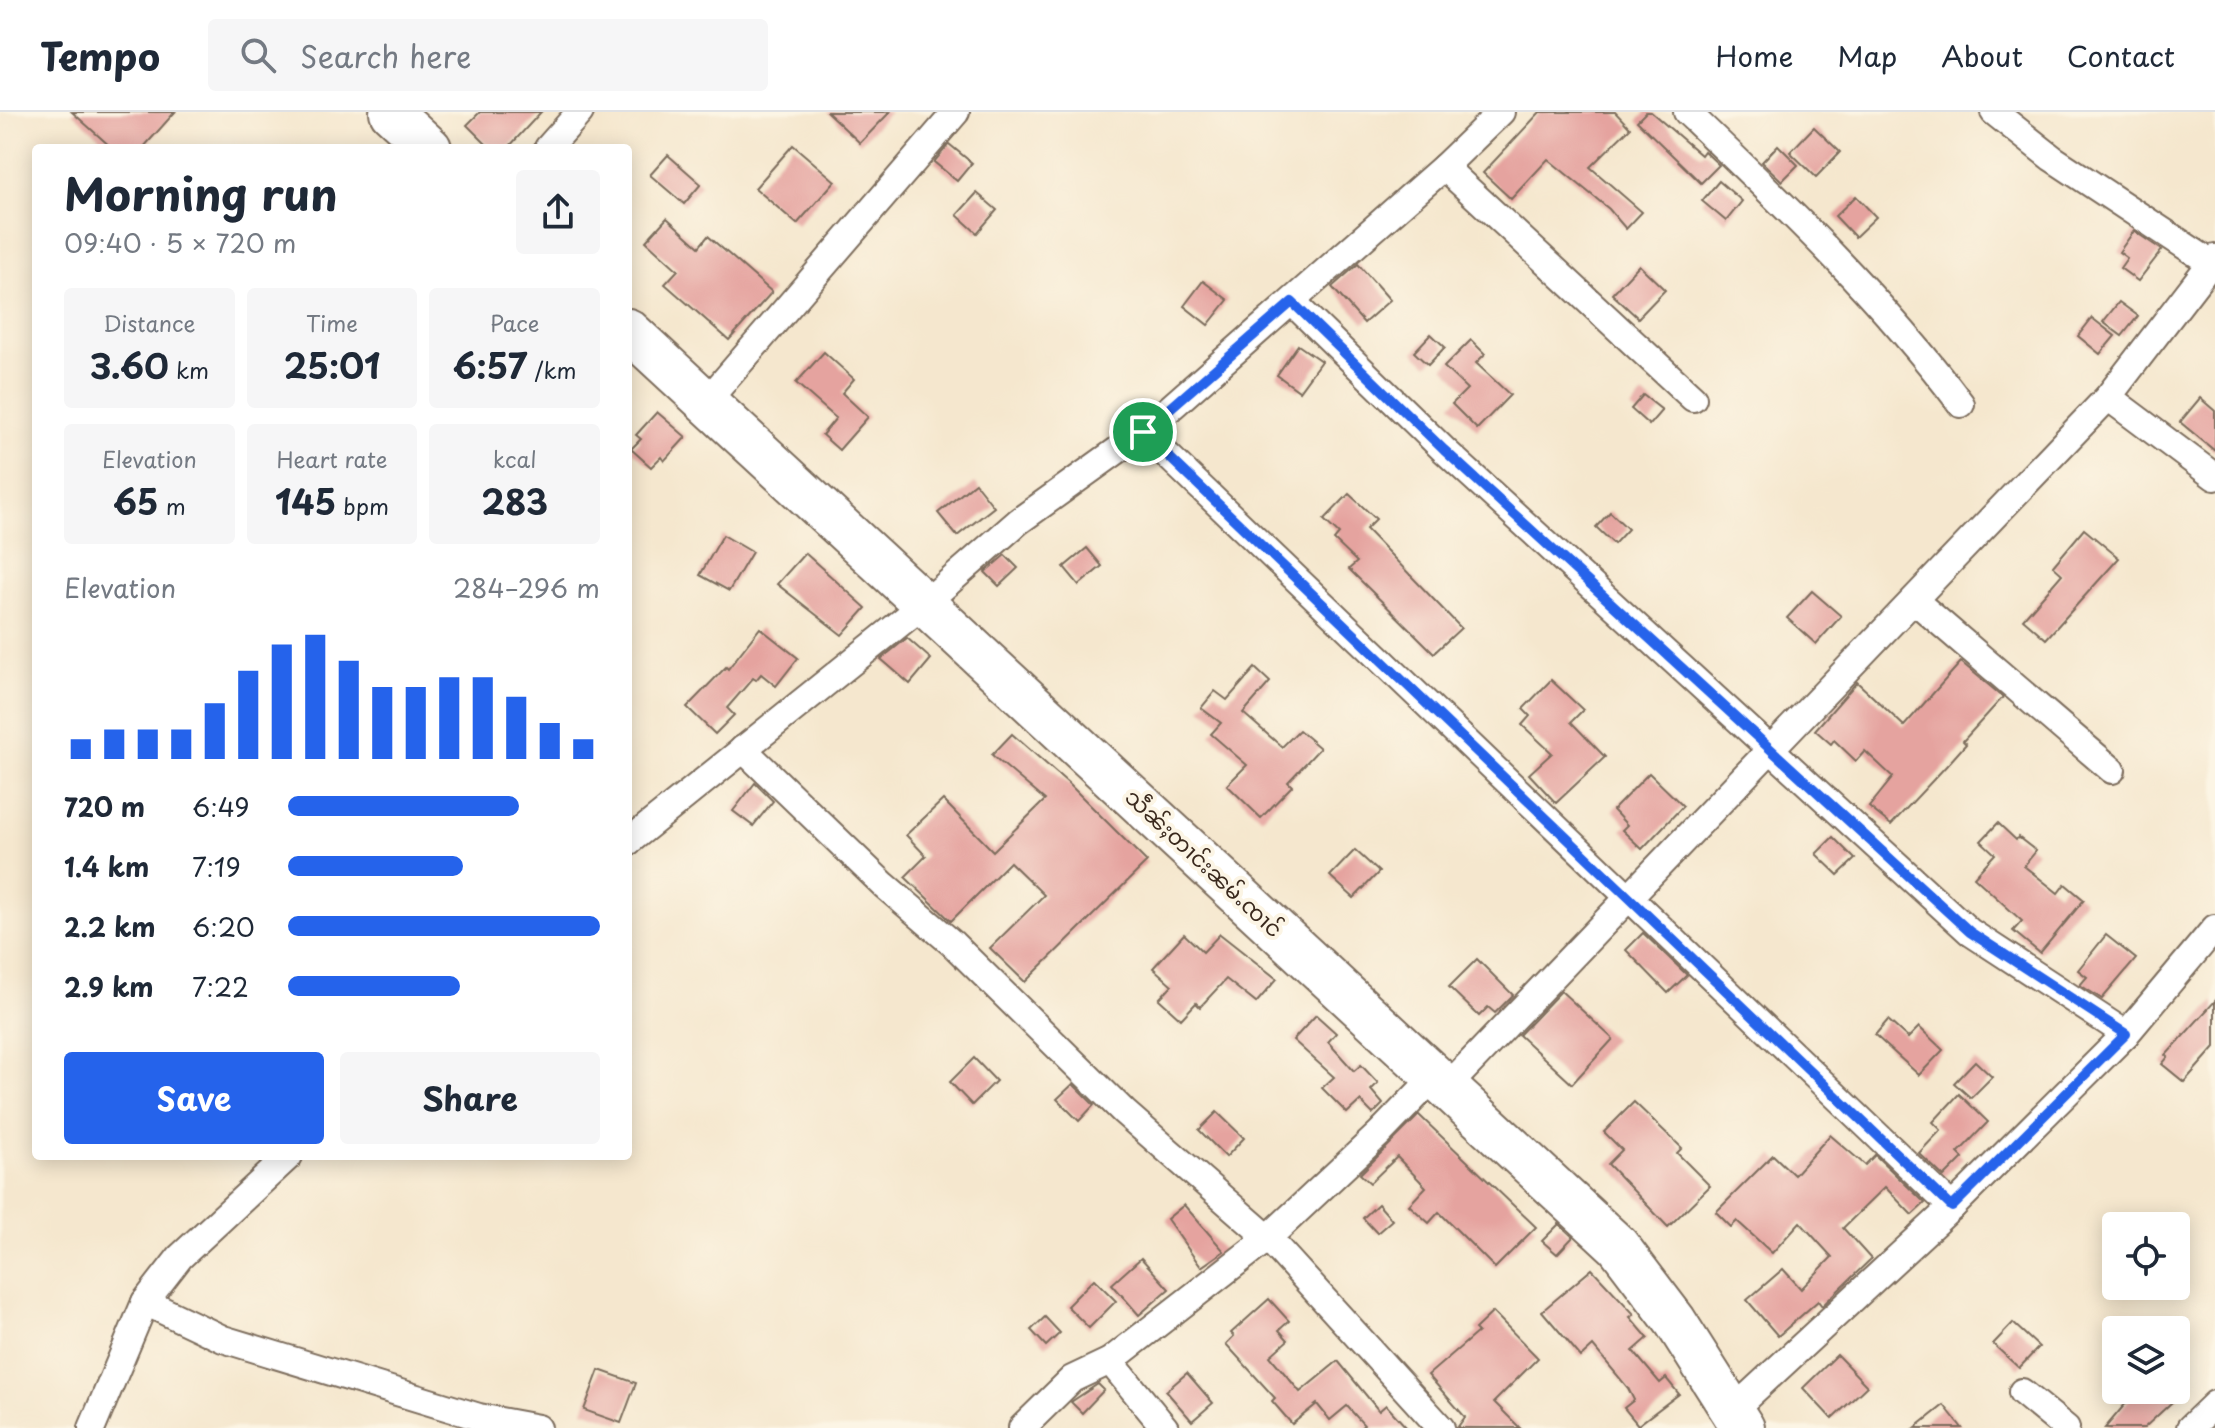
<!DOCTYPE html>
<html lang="en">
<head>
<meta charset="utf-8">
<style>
  :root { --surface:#fff; --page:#f6f6f7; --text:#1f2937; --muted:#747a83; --line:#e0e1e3; --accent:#2563eb }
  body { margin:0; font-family:"Playpen Sans","Noto Sans Myanmar",sans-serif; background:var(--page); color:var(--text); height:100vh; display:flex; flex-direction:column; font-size:30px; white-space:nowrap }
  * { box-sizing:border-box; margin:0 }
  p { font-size:26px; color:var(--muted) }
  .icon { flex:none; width:44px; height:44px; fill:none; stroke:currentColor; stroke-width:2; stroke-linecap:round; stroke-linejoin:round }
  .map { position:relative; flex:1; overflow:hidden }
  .drawer { position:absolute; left:32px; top:32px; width:600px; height:1016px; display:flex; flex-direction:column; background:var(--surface); border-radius:8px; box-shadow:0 4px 20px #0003 }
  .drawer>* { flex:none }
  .tools { position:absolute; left:2102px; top:1100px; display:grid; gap:16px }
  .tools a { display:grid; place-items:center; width:88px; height:88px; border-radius:8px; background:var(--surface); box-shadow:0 4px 20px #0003; font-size:40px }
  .pin { position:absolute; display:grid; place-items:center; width:68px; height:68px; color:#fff; margin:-34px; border:4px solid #fff; border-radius:50%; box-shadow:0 2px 8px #0007 }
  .round { display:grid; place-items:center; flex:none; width:84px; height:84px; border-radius:8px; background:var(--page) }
  .overview { display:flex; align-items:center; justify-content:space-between; height:136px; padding:0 32px }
  h1 { font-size:44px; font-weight:700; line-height:60px }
  .figures { display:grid; grid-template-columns:repeat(3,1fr); gap:12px; height:136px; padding:8px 32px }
  .figures div { display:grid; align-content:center; border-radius:8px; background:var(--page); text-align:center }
  .figures b { font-size:34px; font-weight:700 }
  .figures small { font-size:22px; font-weight:400 }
  .figures p { font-size:22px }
  .chart { height:224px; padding:16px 32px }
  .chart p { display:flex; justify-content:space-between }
  .chart svg { width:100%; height:144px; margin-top:8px; stroke:var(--accent); stroke-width:6 }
  .button { display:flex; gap:16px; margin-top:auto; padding:16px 32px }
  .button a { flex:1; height:92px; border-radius:8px; background:var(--accent); color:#fff; font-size:32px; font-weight:700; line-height:92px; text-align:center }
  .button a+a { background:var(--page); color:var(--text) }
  ul { padding:0 32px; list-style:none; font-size:26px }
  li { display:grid; grid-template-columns:128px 96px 1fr; align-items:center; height:60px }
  li i { height:20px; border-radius:10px; background:var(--accent) }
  header { display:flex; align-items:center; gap:48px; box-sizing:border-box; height:112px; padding:0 40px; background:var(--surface); border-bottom:2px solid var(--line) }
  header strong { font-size:38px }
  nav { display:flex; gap:44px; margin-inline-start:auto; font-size:28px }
  .search { width:560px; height:72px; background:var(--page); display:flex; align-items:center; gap:20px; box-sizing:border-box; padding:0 28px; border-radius:8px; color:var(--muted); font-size:30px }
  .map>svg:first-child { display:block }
</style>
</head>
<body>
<header>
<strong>Tempo</strong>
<div class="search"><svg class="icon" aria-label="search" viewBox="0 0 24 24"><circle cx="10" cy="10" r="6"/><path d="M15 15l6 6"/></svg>Search here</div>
<nav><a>Home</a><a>Map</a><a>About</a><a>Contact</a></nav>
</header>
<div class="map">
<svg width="2215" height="1316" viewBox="0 0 2215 1316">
  <rect width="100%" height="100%" fill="#fcf5e5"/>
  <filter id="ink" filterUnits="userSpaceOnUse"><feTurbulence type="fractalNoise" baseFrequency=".0125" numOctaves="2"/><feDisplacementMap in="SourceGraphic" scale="16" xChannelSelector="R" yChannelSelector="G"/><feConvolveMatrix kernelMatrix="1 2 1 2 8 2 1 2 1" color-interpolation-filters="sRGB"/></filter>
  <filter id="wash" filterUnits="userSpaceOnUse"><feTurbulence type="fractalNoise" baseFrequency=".006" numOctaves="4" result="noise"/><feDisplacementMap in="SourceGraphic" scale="32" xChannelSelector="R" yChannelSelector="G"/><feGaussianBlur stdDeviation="1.8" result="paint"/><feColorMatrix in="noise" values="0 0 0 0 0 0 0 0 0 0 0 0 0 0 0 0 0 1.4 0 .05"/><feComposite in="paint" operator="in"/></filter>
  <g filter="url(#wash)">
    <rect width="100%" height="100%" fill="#f5e7ce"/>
    <g id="blocks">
      <!-- building -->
      <g fill="#e5a39f">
        <polygon points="72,0 175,0 143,36 112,36"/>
        <polygon points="480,0 541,0 508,36 490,36 467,13"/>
        <polygon points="827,0 890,0 860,31"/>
        <polygon points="1540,0 1615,0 1630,16 1590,55 1642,100 1626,117 1609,97 1548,47 1511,87 1483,61"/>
        <polygon points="1646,0 1651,0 1701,43 1704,39 1719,53 1701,71 1637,9"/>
        <polygon points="1814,15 1840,40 1816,65 1790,40"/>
        <polygon points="949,32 972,51 957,69 934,50"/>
        <polygon points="793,33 835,69 797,112 755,76"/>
        <polygon points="1778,33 1798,53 1782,69 1762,50"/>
        <polygon points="668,43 701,72 684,92 650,63"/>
        <polygon points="1719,69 1742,89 1726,109 1702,89"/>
        <polygon points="977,81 997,98 977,121 957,103"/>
        <polygon points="1856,84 1876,105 1855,125 1835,104"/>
        <polygon points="667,106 699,135 708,124 772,180 729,228 665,172 678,158 646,129"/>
        <polygon points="2134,119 2162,138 2138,169 2120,156 2127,146 2119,140"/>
        <polygon points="1358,152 1390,188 1364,211 1332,175"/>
        <polygon points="1639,153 1665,178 1638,206 1612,182"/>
        <polygon points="1203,169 1228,188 1208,213 1184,194"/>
        <polygon points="2119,190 2138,204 2122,224 2103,210"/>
        <polygon points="2092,206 2115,224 2100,242 2078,224"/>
        <polygon points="1431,222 1445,235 1428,253 1414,240"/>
        <polygon points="1471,228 1485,242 1476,251 1510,283 1477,317 1452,292 1467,277 1444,255"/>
        <polygon points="1298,233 1321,249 1299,279 1277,263"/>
        <polygon points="824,240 854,267 842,281 868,305 839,338 822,323 836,306 796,271"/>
        <polygon points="1643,283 1662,298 1649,313 1631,297"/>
        <polygon points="2200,286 2215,299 2215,339 2180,310"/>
        <polygon points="657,300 686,325 664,349 661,345 651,355 631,337 641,327 636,323"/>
        <polygon points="975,371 994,395 957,424 938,401"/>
        <polygon points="1349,382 1376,407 1366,417 1461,516 1434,541 1349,457 1357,450 1334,428 1339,422 1324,408"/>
        <polygon points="1610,400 1628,417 1614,432 1596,415"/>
        <polygon points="2084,417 2119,446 2046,527 2023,507 2062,462 2053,454"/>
        <polygon points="723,423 752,440 729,479 700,463"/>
        <polygon points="1087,436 1102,454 1079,473 1064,455"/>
        <polygon points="805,441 866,496 842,523 777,472"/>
        <polygon points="1005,443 1018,456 999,474 985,460"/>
        <polygon points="1812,479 1841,504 1816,532 1787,506"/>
        <polygon points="760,516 798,546 776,574 761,562 756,568 753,566 727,596 734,603 715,622 687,595 726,555 728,557"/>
        <polygon points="907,526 931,547 910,572 881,547"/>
        <polygon points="1961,550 2003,585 1963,629 1966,632 1950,650 1891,713 1869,695 1893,665 1865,639 1856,649 1834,628 1831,632 1815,618 1857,570 1904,614"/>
        <polygon points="1255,556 1270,570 1243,601 1282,635 1299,618 1320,636 1288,670 1292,674 1261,706 1227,673 1247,653 1211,622 1221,611 1201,596 1215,579 1227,588"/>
        <polygon points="1551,568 1583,598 1571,610 1605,645 1556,691 1529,662 1552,641 1522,613 1530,604 1523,597"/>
        <polygon points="1012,622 1068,671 1147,750 1025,870 990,836 1044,783 1010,750 951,809 905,765 926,744 906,723 943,688 993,739 1045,688 992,643"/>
        <polygon points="1649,661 1683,694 1642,737 1622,718 1627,713 1613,698"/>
        <polygon points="755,671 773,689 753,714 733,699"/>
        <polygon points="1998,711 2016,728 2018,725 2036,739 2024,754 2058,781 2065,772 2084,788 2040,841 2013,819 2022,809 1974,765 1995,742 1981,729"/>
        <polygon points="1833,725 1855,747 1838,763 1816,742"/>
        <polygon points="1355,738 1379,760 1354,786 1330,764"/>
        <polygon points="1643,821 1687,863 1668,881 1626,838"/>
        <polygon points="1184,822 1203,840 1220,822 1277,867 1256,891 1226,867 1200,895 1196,891 1181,907 1159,887 1172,873 1153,856"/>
        <polygon points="2106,823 2136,847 2102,887 2080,873 2087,865 2078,858"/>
        <polygon points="1477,847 1513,883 1495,901 1488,895 1479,904 1449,875"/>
        <polygon points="1561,879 1613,927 1572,972 1519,923"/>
        <polygon points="2215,889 2215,935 2184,970 2162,952 2168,945 2166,943"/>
        <polygon points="1316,903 1336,921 1328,930 1354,959 1361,953 1378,971 1371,978 1383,992 1373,1002 1360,989 1347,1001 1322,976 1334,965 1293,928"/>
        <polygon points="1888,908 1908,926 1919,915 1943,938 1919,963 1875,923"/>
        <polygon points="974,946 996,969 972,993 950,970"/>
        <polygon points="1975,949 1992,965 1971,986 1954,971"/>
        <polygon points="1073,972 1094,993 1079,1009 1057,987"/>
        <polygon points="1959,982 1988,1010 1958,1041 1963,1046 1944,1065 1919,1041 1941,1018 1933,1010"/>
        <polygon points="1634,990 1682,1036 1677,1041 1710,1074 1668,1115 1608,1052 1622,1038 1604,1020"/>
        <polygon points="1217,1000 1244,1026 1226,1045 1199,1018"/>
        <polygon points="1419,1003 1536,1115 1495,1156 1439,1100 1429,1111 1409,1093 1426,1075 1397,1045 1370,1071 1360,1062"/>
        <polygon points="1830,1023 1865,1053 1875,1043 1925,1091 1912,1103 1885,1075 1843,1116 1871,1147 1822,1194 1818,1189 1778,1224 1747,1188 1783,1157 1801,1177 1832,1145 1800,1110 1772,1141 1737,1109 1731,1115 1716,1100 1773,1043 1794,1063"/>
        <polygon points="1378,1092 1392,1108 1377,1121 1363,1106"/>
        <polygon points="1184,1093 1224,1139 1201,1155 1167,1107"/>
        <polygon points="1559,1112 1573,1125 1557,1142 1542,1129"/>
        <polygon points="1141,1146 1169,1177 1139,1203 1112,1172"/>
        <polygon points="1592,1157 1634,1202 1630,1205 1648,1226 1633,1239 1660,1271 1666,1266 1679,1282 1638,1313 1624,1296 1634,1288 1628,1276 1593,1234 1581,1245 1542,1199"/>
        <polygon points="1094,1167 1116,1189 1089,1216 1067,1194"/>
        <polygon points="1269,1187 1289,1209 1279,1218 1288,1228 1270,1244 1300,1280 1338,1249 1379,1299 1386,1293 1407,1316 1360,1316 1364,1313 1347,1294 1330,1308 1317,1292 1292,1312 1272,1289 1275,1286 1226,1232 1234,1224 1231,1221"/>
        <polygon points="1493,1200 1538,1246 1494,1290 1520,1316 1457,1316 1465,1305 1428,1263 1478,1220 1475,1217"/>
        <polygon points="1045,1205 1060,1221 1046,1234 1031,1218"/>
        <polygon points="2013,1211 2039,1235 2019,1256 1993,1232"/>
        <polygon points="1837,1243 1867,1274 1832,1307 1803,1276"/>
        <polygon points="599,1258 636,1271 621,1311 584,1298"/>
        <polygon points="1187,1261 1213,1291 1192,1309 1166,1279"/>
        <polygon points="1098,1272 1104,1278 1082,1301 1071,1290"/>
        <polygon points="2137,1278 2185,1278 2144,1316 2105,1316"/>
        <polygon points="1944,1293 1962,1316 1915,1316"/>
      </g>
    </g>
  </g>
  <g filter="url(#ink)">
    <use href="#blocks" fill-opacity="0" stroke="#7c6c5c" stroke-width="2"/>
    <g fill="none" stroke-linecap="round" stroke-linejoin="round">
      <!-- minor casing -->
      <g stroke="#7c6c5c" stroke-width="30">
        <g id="minor">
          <path d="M 1687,0 C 1784,93 1880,184 1961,292"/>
          <polyline points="1994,0 2052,46 2211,151"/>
          <polyline points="548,36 580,0"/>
          <polyline points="1444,55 1693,286"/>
          <polyline points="1292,190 1444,338 1970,820 2126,922"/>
          <polyline points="2108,285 2215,365"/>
          <polyline points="706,290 956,0"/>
          <polyline points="1143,320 1952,1095"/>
          <polyline points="1914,488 2112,658"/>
          <polyline points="743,637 884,773 953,832 1124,1000 1268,1126 1441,1316"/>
          <polyline points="628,730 924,492 1019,409 1143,320 1444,55 1501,0"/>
          <polyline points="1448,974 2108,285 2215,146"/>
          <polyline points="145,1190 223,1227 479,1305 538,1316"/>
          <polyline points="1110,1249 1165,1316"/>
          <polyline points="2022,1280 2066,1316"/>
          <polyline points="1732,1299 1952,1095 2126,922 2215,816"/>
          <polyline points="92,1316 145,1190 180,1145 289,1044"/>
          <polyline points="1022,1316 1072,1267 1110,1249 1268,1126 1380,1021 1436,963"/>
          <polyline points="2190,1316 2215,1292"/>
        </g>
      </g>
      <!-- trunk casing -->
      <g stroke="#7c6c5c" stroke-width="46">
        <g id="trunk">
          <polyline points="391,0 430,36"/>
          <polyline points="628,218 1618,1134 1675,1209 1743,1316"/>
        </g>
      </g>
      <!-- minor -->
      <use href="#minor" stroke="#fff" stroke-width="26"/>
      <!-- trunk -->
      <use href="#trunk" stroke="#fff" stroke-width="42"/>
    </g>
  </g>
  <g fill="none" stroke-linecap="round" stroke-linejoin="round" filter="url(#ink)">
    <!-- route casing -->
    <g stroke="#fff" stroke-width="16">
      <polygon id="route" points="1292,190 1444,338 1970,820 2126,922 1952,1095 1143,320"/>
    </g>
    <!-- route -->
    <use href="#route" stroke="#2563eb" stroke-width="10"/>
  </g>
  <g text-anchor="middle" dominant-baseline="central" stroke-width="8" stroke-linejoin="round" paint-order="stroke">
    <!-- street labels -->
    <g font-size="22" fill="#3b2a1e" stroke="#fcf5e5">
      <text transform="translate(1205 750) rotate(43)">သဵၼ်ႈတၢင်းၼမ်ႉၸၢင်</text>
    </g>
  </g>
</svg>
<div class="tools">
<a><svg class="icon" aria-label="locate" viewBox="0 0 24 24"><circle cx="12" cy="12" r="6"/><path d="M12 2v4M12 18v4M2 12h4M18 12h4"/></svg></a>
<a><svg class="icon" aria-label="layers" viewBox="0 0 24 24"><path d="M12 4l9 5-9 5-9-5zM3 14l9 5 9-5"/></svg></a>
</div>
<div class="pin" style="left:1143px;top:320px;background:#1e9e55"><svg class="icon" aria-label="arrive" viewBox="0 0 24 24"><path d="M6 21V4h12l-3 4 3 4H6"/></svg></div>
<section class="drawer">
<div class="overview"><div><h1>Morning run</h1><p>09:40 · 5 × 720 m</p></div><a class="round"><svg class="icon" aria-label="share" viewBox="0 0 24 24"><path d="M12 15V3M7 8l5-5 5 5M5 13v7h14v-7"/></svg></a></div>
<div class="figures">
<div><p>Distance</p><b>3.60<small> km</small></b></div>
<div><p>Time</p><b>25:01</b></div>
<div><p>Pace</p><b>6:57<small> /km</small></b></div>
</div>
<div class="figures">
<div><p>Elevation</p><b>65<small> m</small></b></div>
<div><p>Heart rate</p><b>145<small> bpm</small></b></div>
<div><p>kcal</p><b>283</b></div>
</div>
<div class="chart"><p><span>Elevation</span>284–296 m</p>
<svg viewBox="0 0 160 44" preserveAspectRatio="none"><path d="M5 44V38M15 44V35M25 44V35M35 44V35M45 44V27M55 44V17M65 44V9M75 44V6M85 44V14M95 44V22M105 44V22M115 44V19M125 44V19M135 44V25M145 44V33M155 44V38"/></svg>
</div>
<ul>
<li><b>720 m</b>6:49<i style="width:74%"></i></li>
<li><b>1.4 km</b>7:19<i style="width:56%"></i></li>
<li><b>2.2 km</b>6:20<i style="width:100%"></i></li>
<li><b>2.9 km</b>7:22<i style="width:55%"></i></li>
</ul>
<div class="button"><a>Save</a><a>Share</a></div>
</section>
</div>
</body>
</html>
